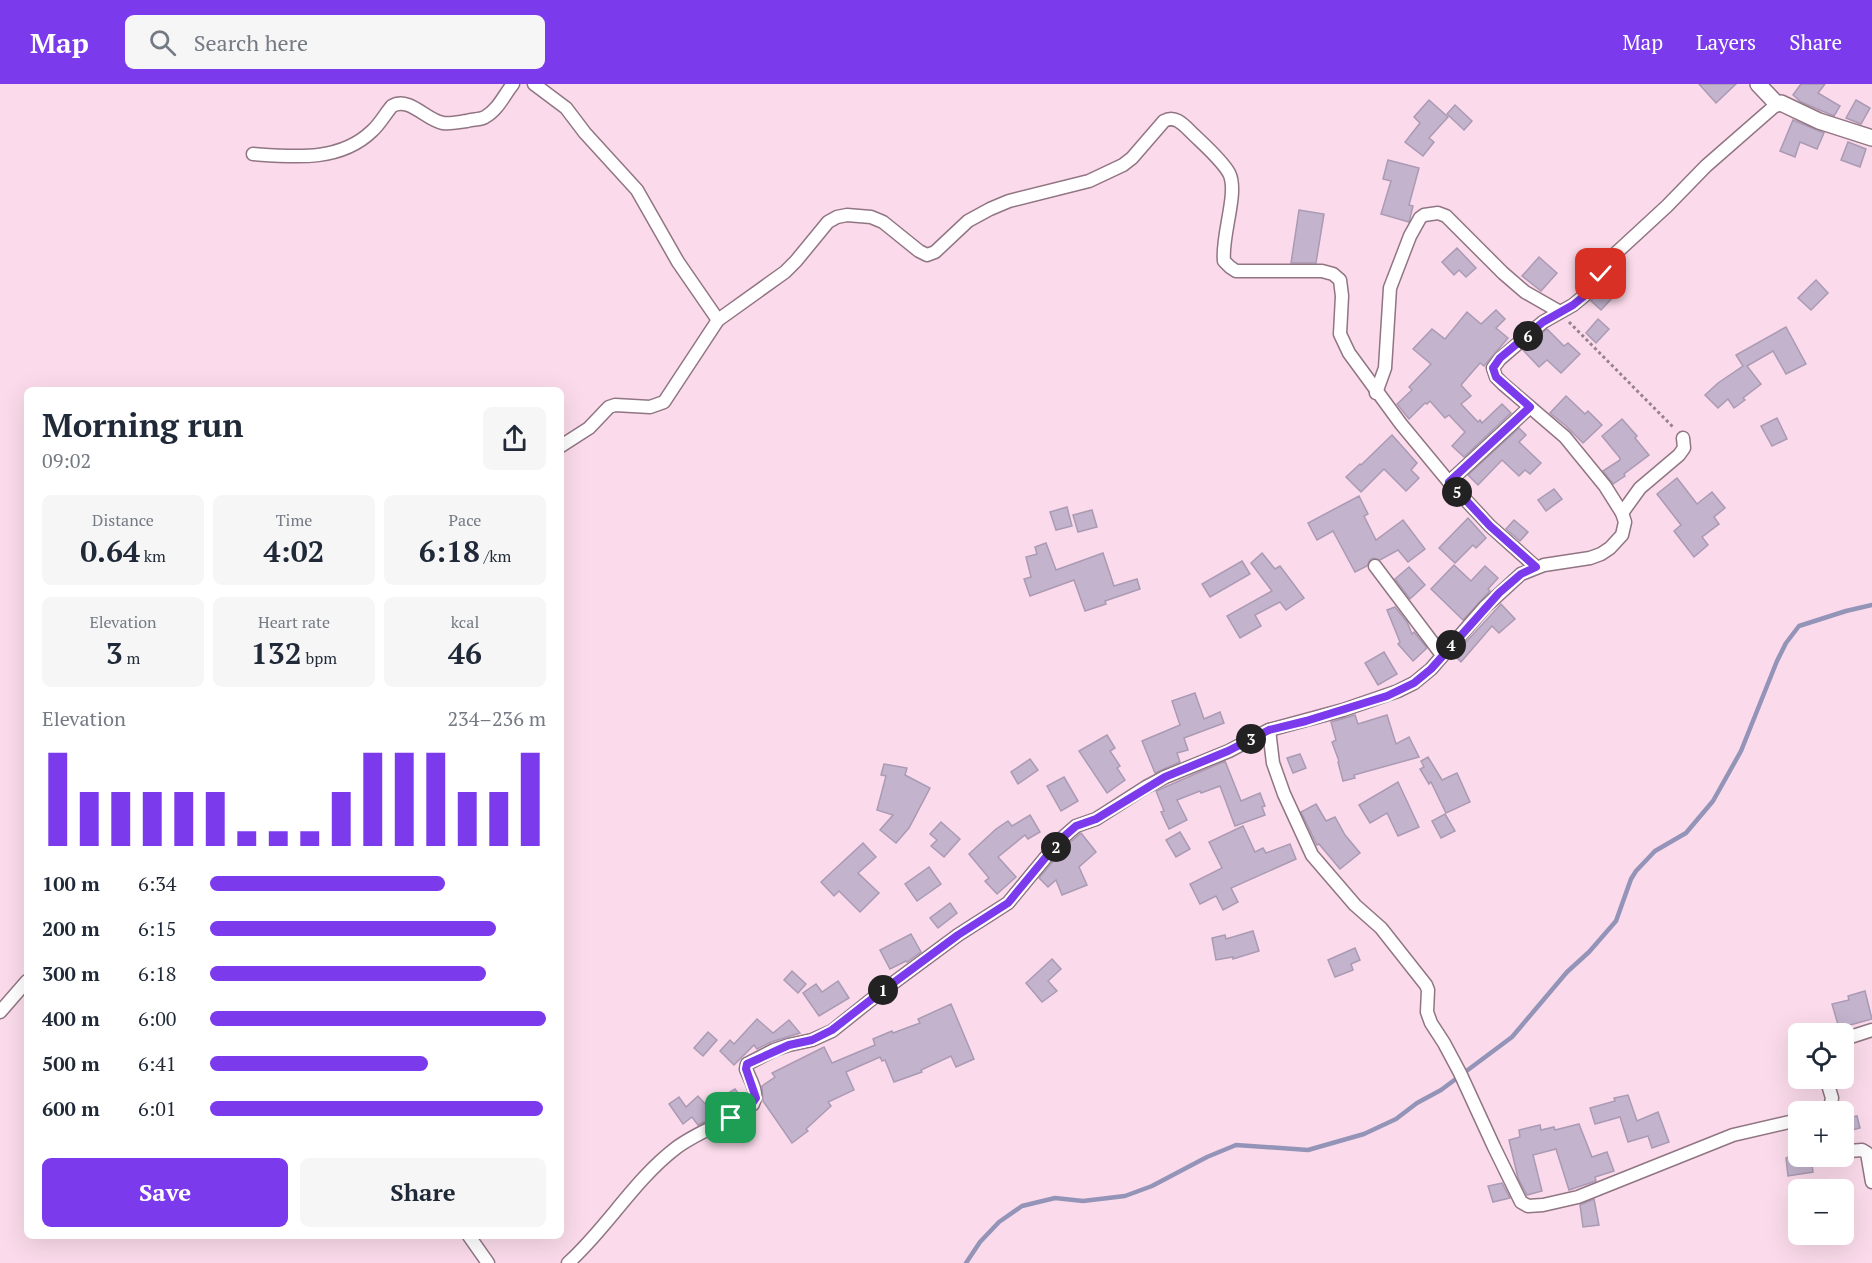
<!DOCTYPE html>
<html lang="en">
<head>
<meta charset="utf-8">
<style>
  :root { --surface:#fff; --page:#f6f6f7; --text:#1f2937; --muted:#747a83; --accent:#7c3aed }
  body { margin:0; font-family:"PT Serif",serif; background:var(--page); color:var(--text); height:100vh; display:flex; flex-direction:column; font-size:22px; white-space:nowrap }
  * { box-sizing:border-box; margin:0 }
  p { font-size:20px; color:var(--muted) }
  .icon { flex:none; width:33px; height:33px; fill:none; stroke:currentColor; stroke-width:2; stroke-linecap:round; stroke-linejoin:round }
  .map { position:relative; flex:1; overflow:hidden }
  .side { position:absolute; left:24px; top:303px; width:540px; height:852px; display:flex; flex-direction:column; background:var(--surface); border-radius:9px; box-shadow:0 6px 24px #0002 }
  .side>* { flex:none }
  .buttons { position:absolute; left:1788px; top:939px; display:grid; gap:12px }
  .buttons a { display:grid; place-items:center; width:66px; height:66px; border-radius:9px; background:var(--surface); box-shadow:0 6px 24px #0002; font-size:30px }
  .pin { position:absolute; display:grid; place-items:center; width:51px; height:51px; color:#fff; margin:-26px; border-radius:12px; box-shadow:0 3px 9px #0006 }
  .km { position:absolute; width:30px; height:30px; margin:-15px; border-radius:50%; background:#222; color:#fff; font-size:16px; line-height:30px; text-align:center }
  .round { display:grid; place-items:center; flex:none; width:63px; height:63px; border-radius:9px; background:var(--page) }
  .overview { display:flex; align-items:center; justify-content:space-between; height:102px; padding:0 18px }
  h1 { font-size:33px; font-weight:800; line-height:45px }
  .metrics { display:grid; grid-template-columns:repeat(3,1fr); gap:9px; height:102px; padding:6px 18px }
  .metrics div { display:grid; align-content:center; border-radius:9px; background:var(--page); text-align:center }
  .metrics b { font-size:30px; font-weight:800 }
  .metrics small { font-size:16px; font-weight:400 }
  .metrics p { font-size:16px }
  .chart { height:168px; padding:12px 18px }
  .chart p { display:flex; justify-content:space-between }
  .chart svg { width:100%; height:108px; margin-top:6px; stroke:var(--accent); stroke-width:6 }
  .primary-button { display:flex; gap:12px; margin-top:auto; padding:12px 18px }
  .primary-button a { flex:1; height:69px; border-radius:9px; background:var(--accent); color:#fff; font-size:24px; font-weight:800; line-height:69px; text-align:center }
  .primary-button a+a { background:var(--page); color:var(--text) }
  ul { padding:0 18px; list-style:none; font-size:20px }
  li { display:grid; grid-template-columns:96px 72px 1fr; align-items:center; height:45px }
  li i { height:15px; border-radius:8px; background:var(--accent) }
  header { display:flex; align-items:center; gap:36px; box-sizing:border-box; height:84px; padding:0 30px; background:var(--accent); color:#fff }
  header strong { font-size:28px }
  nav { display:flex; gap:33px; margin-inline-start:auto; font-size:21px }
  .search { width:420px; height:54px; background:var(--page); display:flex; align-items:center; gap:15px; box-sizing:border-box; padding:0 21px; border-radius:9px; color:var(--muted); font-size:22px }
  .map>svg:first-child { display:block }
</style>
</head>
<body>
<header>
<strong>Map</strong>
<div class="search"><svg class="icon" aria-label="search" viewBox="0 0 24 24"><circle cx="10" cy="10" r="6"/><path d="M15 15l6 6"/></svg>Search here</div>
<nav><a>Map</a><a>Layers</a><a>Share</a></nav>
</header>
<div class="map">
<svg width="1872" height="1179" viewBox="0 0 1872 1179">
  <rect width="100%" height="100%" fill="#fbdbeb"/>
  <g fill="none" stroke-linecap="round" stroke-linejoin="round">
    <!-- stream -->
    <polyline stroke="#9394b8" stroke-width="4.5" points="966,1179 980,1158 999,1138 1022,1122 1055,1114 1083,1117 1125,1112 1152,1102 1207,1073 1236,1061 1308,1066 1364,1050 1396,1035 1417,1019 1441,1006 1512,953 1567,888 1589,868 1616,837 1631,795 1636,787 1655,767 1686,749 1713,717 1741,667 1777,577 1786,559 1799,542 1846,527 1872,521"/>
  </g>
  <!-- building -->
  <g fill="#c3b3cd" stroke="#aa9ab3" stroke-width="1.5">
    <polygon points="1699,0 1736,0 1716,19"/>
    <polygon points="1801,0 1825,0 1818,9 1840,22 1834,32 1801,18 1793,11"/>
    <polygon points="1429,16 1448,33 1429,54 1434,58 1423,72 1405,58 1420,39 1414,33"/>
    <polygon points="1856,16 1870,24 1861,40 1846,34"/>
    <polygon points="1455,21 1472,37 1464,46 1447,30"/>
    <polygon points="1793,36 1824,49 1817,65 1800,58 1795,73 1780,67"/>
    <polygon points="1848,58 1866,65 1860,83 1841,76"/>
    <polygon points="1388,76 1419,84 1409,121 1413,122 1409,138 1381,130 1391,97 1383,95"/>
    <polygon points="1299,126 1324,130 1316,179 1291,179"/>
    <polygon points="1457,164 1476,184 1466,193 1459,186 1454,191 1442,178"/>
    <polygon points="1539,173 1557,189 1541,207 1522,192"/>
    <polygon points="1816,196 1828,209 1811,226 1798,214"/>
    <polygon points="1604,201 1615,211 1601,226 1591,217"/>
    <polygon points="1496,226 1505,235 1496,244 1508,254 1484,282 1480,279 1461,301 1471,312 1461,320 1478,338 1480,336 1482,339 1502,320 1511,329 1464,373 1452,362 1465,348 1449,331 1445,334 1430,317 1427,320 1425,319 1409,335 1397,320 1412,306 1409,303 1431,280 1413,265 1432,245 1445,255 1467,228 1481,240"/>
    <polygon points="1598,235 1609,245 1596,259 1586,249"/>
    <polygon points="1786,243 1806,280 1786,290 1773,267 1747,282 1761,300 1743,314 1745,316 1734,324 1728,315 1718,324 1705,311 1718,299 1743,282 1736,271"/>
    <polygon points="1547,245 1564,262 1568,259 1580,270 1561,289 1547,276 1539,283 1523,266"/>
    <polygon points="1566,312 1585,330 1588,327 1602,341 1583,359 1566,342 1550,329"/>
    <polygon points="1777,334 1787,355 1772,362 1761,342"/>
    <polygon points="1622,335 1637,352 1635,354 1649,371 1624,390 1625,392 1613,400 1603,387 1620,376 1620,374 1602,352"/>
    <polygon points="1519,344 1526,351 1519,358 1541,379 1530,390 1525,386 1519,392 1502,376 1478,401 1468,391"/>
    <polygon points="1392,351 1417,379 1411,386 1419,394 1406,407 1384,385 1361,408 1346,393 1360,380 1361,381"/>
    <polygon points="1677,394 1697,420 1712,408 1725,424 1714,433 1719,440 1702,453 1708,461 1694,473 1674,447 1681,441 1657,410"/>
    <polygon points="1554,405 1562,415 1546,427 1538,416"/>
    <polygon points="1359,412 1368,430 1364,432 1376,456 1403,436 1425,465 1408,478 1398,466 1380,476 1373,474 1370,476 1367,482 1355,488 1333,447 1317,456 1308,439"/>
    <polygon points="1067,423 1072,442 1056,446 1050,428"/>
    <polygon points="1092,426 1097,443 1078,448 1073,431"/>
    <polygon points="1468,434 1486,454 1476,464 1473,461 1455,479 1439,464"/>
    <polygon points="1514,436 1528,448 1520,457 1506,445"/>
    <polygon points="1046,459 1056,486 1103,469 1114,502 1137,495 1140,505 1105,517 1106,520 1085,527 1074,496 1030,512 1024,495 1031,493 1026,473 1037,470 1035,463"/>
    <polygon points="1262,469 1275,485 1280,482 1304,514 1286,526 1280,518 1255,531 1261,542 1240,554 1227,532 1272,507 1251,479"/>
    <polygon points="1242,477 1250,490 1210,513 1202,500"/>
    <polygon points="1454,481 1471,497 1485,482 1498,494 1488,505 1490,507 1463,536 1431,505"/>
    <polygon points="1409,483 1425,501 1410,515 1395,495"/>
    <polygon points="1501,520 1515,535 1499,549 1492,542 1461,578 1454,571"/>
    <polygon points="1395,523 1407,538 1412,550 1414,548 1427,564 1413,577 1398,560 1400,558 1387,526"/>
    <polygon points="1384,568 1397,590 1378,601 1365,579"/>
    <polygon points="1195,609 1204,635 1220,628 1224,639 1184,654 1188,666 1177,669 1180,678 1155,689 1142,657 1180,641 1172,617"/>
    <polygon points="1355,631 1358,640 1387,631 1396,660 1409,653 1419,673 1354,691 1355,694 1343,697 1338,678 1339,677 1332,658 1336,656 1331,638"/>
    <polygon points="1107,651 1115,664 1110,667 1120,682 1117,684 1125,696 1107,709 1079,667"/>
    <polygon points="1300,670 1306,684 1293,689 1287,674"/>
    <polygon points="1428,673 1442,696 1457,689 1470,718 1446,729 1431,698 1429,700 1420,685 1424,683 1421,677"/>
    <polygon points="1030,675 1038,686 1018,700 1011,688"/>
    <polygon points="1225,677 1241,717 1260,709 1265,722 1262,723 1265,731 1235,742 1220,702 1201,709 1200,707 1177,716 1187,736 1169,745 1161,728 1164,727 1156,707"/>
    <polygon points="884,680 907,684 905,691 930,704 909,744 896,759 880,746 893,731 877,726 886,692 881,691"/>
    <polygon points="1064,693 1078,717 1061,727 1047,702"/>
    <polygon points="1398,698 1419,743 1398,752 1387,729 1370,739 1359,721"/>
    <polygon points="1316,720 1326,737 1335,733 1345,751 1360,769 1340,785 1319,760 1317,761 1301,728"/>
    <polygon points="1445,730 1455,747 1441,754 1432,737"/>
    <polygon points="1030,731 1040,748 1028,755 1025,751 998,773 1016,793 997,810 985,797 989,794 969,770 996,745 1008,737 1012,742"/>
    <polygon points="941,738 960,755 944,773 931,762 937,756 930,750"/>
    <polygon points="1243,742 1255,768 1263,764 1266,769 1290,760 1296,775 1231,804 1238,818 1223,826 1216,812 1200,820 1190,800 1222,784 1209,758"/>
    <polygon points="1180,748 1190,765 1176,773 1166,756"/>
    <polygon points="1081,749 1096,768 1079,783 1087,801 1062,811 1056,796 1048,803 1039,794 1067,761"/>
    <polygon points="863,759 876,773 858,789 879,809 860,828 839,807 834,812 821,798"/>
    <polygon points="929,783 941,800 917,817 905,800"/>
    <polygon points="950,819 957,829 938,844 930,834"/>
    <polygon points="1253,847 1259,867 1233,875 1233,873 1216,876 1212,854 1225,851 1226,855"/>
    <polygon points="911,850 921,868 907,878 906,877 890,885 880,866"/>
    <polygon points="1355,864 1360,876 1351,880 1353,886 1335,893 1328,876"/>
    <polygon points="1052,875 1061,885 1048,897 1057,907 1042,918 1026,899"/>
    <polygon points="792,887 806,900 798,909 784,896"/>
    <polygon points="838,897 849,914 819,932 803,909 816,900 822,908"/>
    <polygon points="1865,907 1872,935 1839,944 1832,920 1849,916 1848,912"/>
    <polygon points="951,920 974,975 956,983 951,972 921,986 922,988 894,998 885,976 882,977 880,973 846,988 854,1006 828,1018 831,1022 806,1045 808,1047 792,1059 763,1017 762,1002 775,993 772,989 824,963 832,979 875,961 873,955 892,947 893,949 920,939 918,935"/>
    <polygon points="757,935 773,949 789,936 800,949 771,958 757,965 754,961 734,981 720,967 730,956 734,960"/>
    <polygon points="708,948 717,956 703,972 694,964"/>
    <polygon points="735,1005 740,1012 735,1016 737,1019 723,1029 698,1041 692,1033 683,1040 669,1020 679,1013 686,1023 698,1012 707,1022"/>
    <polygon points="1628,1011 1637,1037 1658,1028 1669,1058 1652,1064 1648,1052 1628,1058 1620,1033 1595,1040 1590,1024 1615,1017 1614,1014"/>
    <polygon points="1857,1032 1860,1044 1844,1048 1844,1035"/>
    <polygon points="1579,1040 1592,1073 1607,1068 1614,1087 1595,1093 1596,1097 1569,1106 1556,1065 1533,1071 1542,1107 1527,1111 1518,1094 1509,1056 1520,1053 1519,1046 1540,1041 1541,1046 1554,1043 1555,1046"/>
    <polygon points="1791,1072 1811,1072 1813,1088 1788,1092 1786,1074"/>
    <polygon points="1502,1099 1510,1114 1493,1118 1488,1102"/>
    <polygon points="1594,1115 1599,1141 1583,1143 1580,1121"/>
  </g>
  <g fill="none" stroke-linecap="round" stroke-linejoin="round">
    <!-- minor casing -->
    <g stroke="#917583" stroke-width="15">
      <g id="minor">
        <polyline points="534,0 566,24 585,49 637,106 678,178 718,236"/>
        <path d="M 253,70 C 294,73 340,78 372,47 C 380,40 385,30 392,22 C 409,12 426,36 443,39 C 451,40 459,38 467,37 C 473,35 480,36 485,33 C 498,26 504,11 513,0"/>
        <polyline points="1376,309 1385,284 1390,204 1410,152 1420,134 1424,131 1438,129 1446,132 1503,189 1525,208 1560,228"/>
        <path d="M 561,362 L 589,344 L 609,323 L 615,321 L 650,323 L 664,318 L 718,236 L 785,188 L 796,177 L 828,138 L 837,133 L 847,131 L 871,133 L 883,138 L 919,167 L 927,171 L 935,168 L 968,137 L 990,125 L 1009,117 L 1089,97 L 1123,81 L 1132,74 L 1164,37 C 1175,31 1183,40 1191,48 C 1202,59 1221,75 1229,89 C 1239,108 1221,152 1224,177 L 1230,183 L 1236,187 L 1322,187 L 1333,190 L 1340,196 L 1342,212 L 1340,250 L 1349,269 L 1401,340 L 1449,398 L 1490,442 L 1536,483"/>
        <polyline points="1449,398 1530,323"/>
        <polyline points="1622,429 1640,404 1679,371 1684,364 1683,354"/>
        <polyline points="1375,482 1442,571"/>
        <polyline points="1269,646 1273,679 1284,710 1312,771 1355,821 1381,844 1426,901 1428,906 1427,928 1431,939 1444,959 1460,989 1494,1063 1521,1118 1528,1122 1543,1121 1578,1113 1733,1051 1798,1036"/>
        <polyline points="0,928 27,897"/>
        <polyline points="1844,955 1872,946"/>
        <polyline points="1826,994 1832,1014 1829,1028"/>
        <polyline points="1844,1066 1849,1067 1862,1066 1867,1069 1872,1098"/>
        <polyline points="469,1152 488,1179"/>
        <path d="M 568,1179 C 607,1144 634,1096 676,1064 C 700,1046 730,1038 753,1020 C 759,1008 750,996 746,985 L 747,980 L 774,966 L 789,961 L 812,956 L 832,947 L 877,911 L 958,851 L 1008,819 L 1060,756 L 1076,742 L 1096,735 L 1146,703 L 1165,693 L 1229,667 L 1269,646 L 1343,626 L 1398,607 L 1414,599 L 1431,585 L 1485,523 L 1521,490 L 1544,481 L 1590,474 L 1601,470 L 1610,464 L 1622,451 L 1625,438 L 1622,429 L 1605,402 L 1565,353 L 1503,300 L 1496,293 L 1493,284 L 1500,275 L 1543,238 L 1573,221 L 1584,212 L 1615,170 L 1667,122 L 1706,82 L 1777,20"/>
      </g>
    </g>
    <!-- tertiary casing -->
    <g stroke="#917583" stroke-width="18">
      <polyline id="tertiary" points="1758,0 1777,20 1781,19 1819,37 1872,54"/>
    </g>
    <!-- path -->
    <polyline stroke="#97818c" stroke-width="3" stroke-dasharray="3 3" stroke-linecap="butt" points="1569,238 1674,344"/>
    <!-- minor -->
    <use href="#minor" stroke="#fff" stroke-width="12"/>
    <!-- tertiary -->
    <use href="#tertiary" stroke="#fff" stroke-width="15"/>
  </g>
  <g fill="none" stroke-linecap="round" stroke-linejoin="round">
    <!-- route casing -->
    <g stroke="#fff" stroke-width="12">
      <path id="route" d="M 731,1034 C 740,1028 750,1024 756,1014 L 746,985 L 747,980 L 789,961 L 812,956 L 832,946 L 877,911 L 958,851 L 1008,819 L 1060,756 L 1076,742 L 1096,735 L 1165,693 L 1228,667 L 1269,646 L 1306,637 L 1387,612 L 1414,599 L 1431,585 L 1499,509 L 1521,490 L 1536,483 L 1490,442 L 1449,398 L 1530,323 L 1496,293 L 1493,284 L 1500,274 L 1543,238 L 1573,221 L 1584,212 L 1601,190"/>
    </g>
    <!-- route -->
    <use href="#route" stroke="#7c3aed" stroke-width="8"/>
  </g>
</svg>
<div class="buttons">
<a><svg class="icon" aria-label="locate" viewBox="0 0 24 24"><circle cx="12" cy="12" r="6"/><path d="M12 2v4M12 18v4M2 12h4M18 12h4"/></svg></a>
<a>+</a>
<a>−</a>
</div>
<div class="pin" style="left:731px;top:1034px;background:#1e9e55"><svg class="icon" aria-label="arrive" viewBox="0 0 24 24"><path d="M6 21V4h12l-3 4 3 4H6"/></svg></div>
<div class="pin" style="left:1601px;top:190px;background:#d93025"><svg class="icon" aria-label="check" viewBox="0 0 24 24"><path d="M5 12l5 5 9-10"/></svg></div>
<b class="km" style="left:883px;top:906px">1</b>
<b class="km" style="left:1056px;top:763px">2</b>
<b class="km" style="left:1251px;top:655px">3</b>
<b class="km" style="left:1451px;top:561px">4</b>
<b class="km" style="left:1457px;top:408px">5</b>
<b class="km" style="left:1528px;top:252px">6</b>
<section class="side">
<div class="overview"><div><h1>Morning run</h1><p>09:02</p></div><a class="round"><svg class="icon" aria-label="share" viewBox="0 0 24 24"><path d="M12 15V3M7 8l5-5 5 5M5 13v7h14v-7"/></svg></a></div>
<div class="metrics">
<div><p>Distance</p><b>0.64<small> km</small></b></div>
<div><p>Time</p><b>4:02</b></div>
<div><p>Pace</p><b>6:18<small> /km</small></b></div>
</div>
<div class="metrics">
<div><p>Elevation</p><b>3<small> m</small></b></div>
<div><p>Heart rate</p><b>132<small> bpm</small></b></div>
<div><p>kcal</p><b>46</b></div>
</div>
<div class="chart"><p><span>Elevation</span>234–236 m</p>
<svg viewBox="0 0 160 44" preserveAspectRatio="none"><path d="M5 44V6M15 44V22M25 44V22M35 44V22M45 44V22M55 44V22M65 44V38M75 44V38M85 44V38M95 44V22M105 44V6M115 44V6M125 44V6M135 44V22M145 44V22M155 44V6"/></svg>
</div>
<ul>
<li><b>100 m</b>6:34<i style="width:70%"></i></li>
<li><b>200 m</b>6:15<i style="width:85%"></i></li>
<li><b>300 m</b>6:18<i style="width:82%"></i></li>
<li><b>400 m</b>6:00<i style="width:100%"></i></li>
<li><b>500 m</b>6:41<i style="width:65%"></i></li>
<li><b>600 m</b>6:01<i style="width:99%"></i></li>
</ul>
<div class="primary-button"><a>Save</a><a>Share</a></div>
</section>
</div>
</body>
</html>
